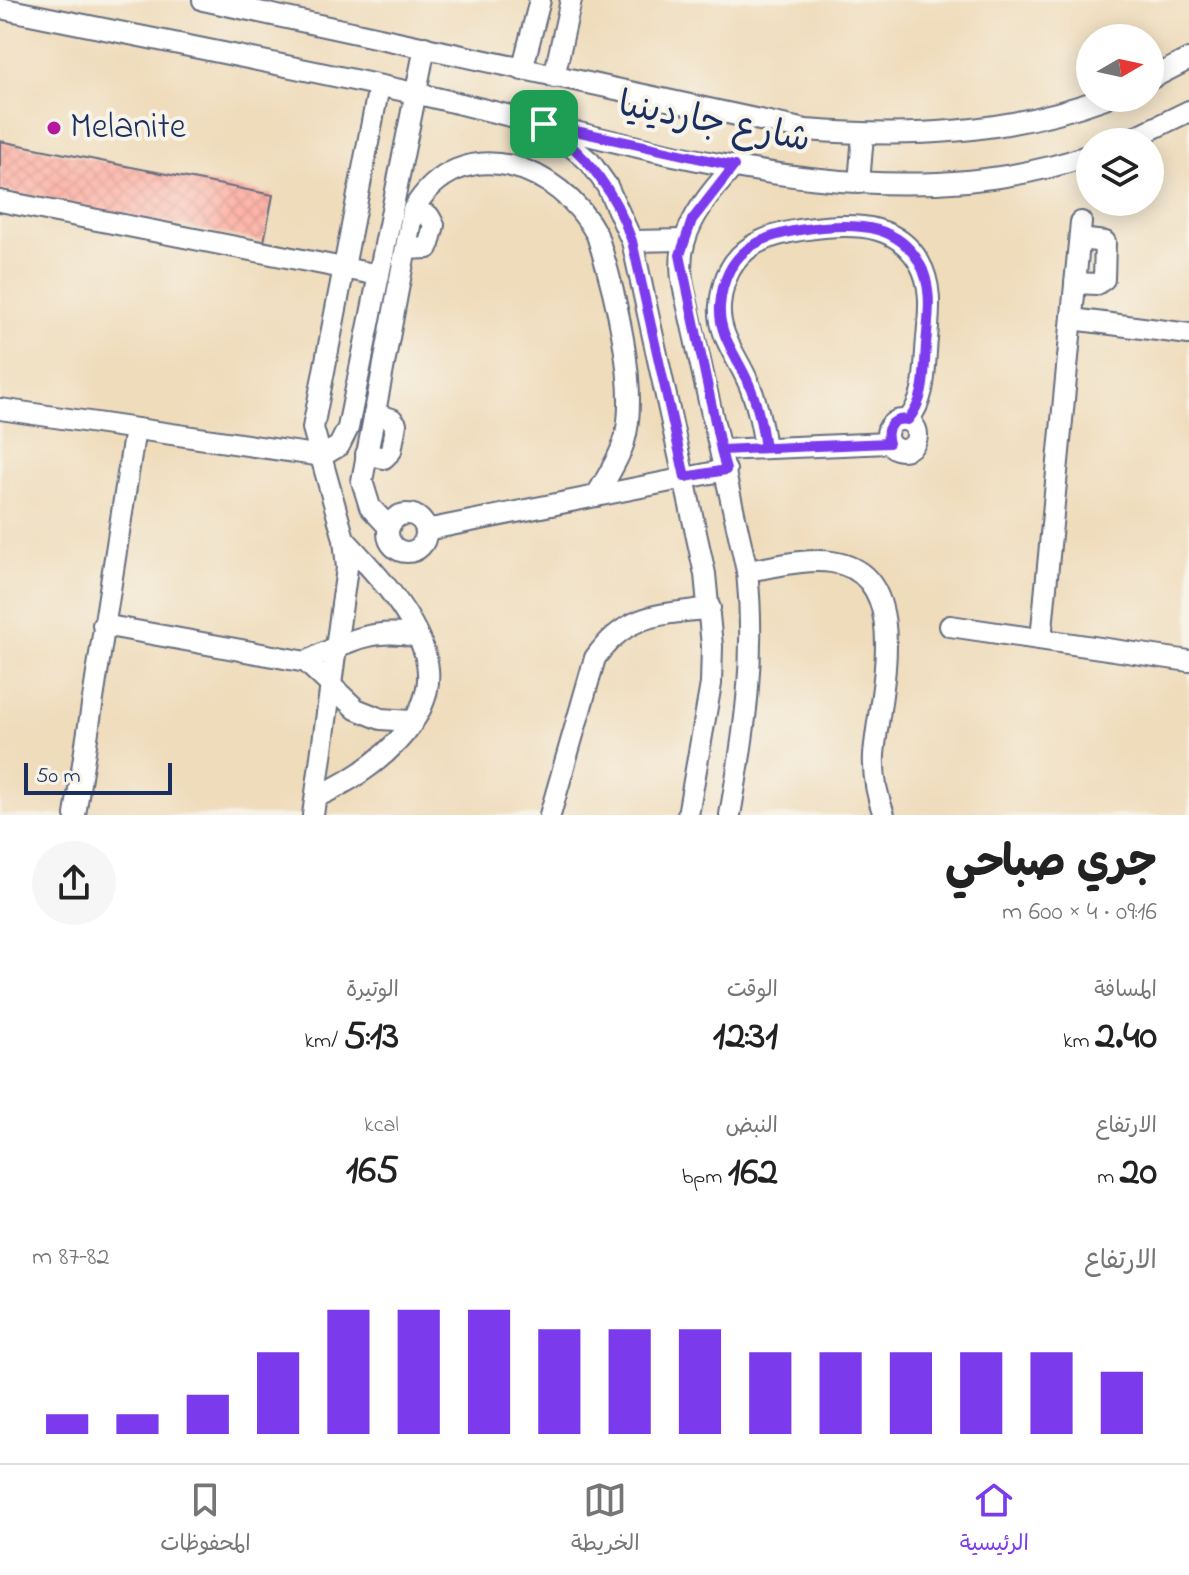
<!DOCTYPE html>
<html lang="ar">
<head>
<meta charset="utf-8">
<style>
  :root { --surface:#fff; --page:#f6f6f6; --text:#222; --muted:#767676; --line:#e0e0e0; --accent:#7c3aed }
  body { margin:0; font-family:"Indie Flower","Playpen Sans Arabic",sans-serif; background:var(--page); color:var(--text); direction:rtl; height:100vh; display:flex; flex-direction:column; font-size:30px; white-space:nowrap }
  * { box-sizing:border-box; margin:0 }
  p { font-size:26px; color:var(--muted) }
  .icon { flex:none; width:44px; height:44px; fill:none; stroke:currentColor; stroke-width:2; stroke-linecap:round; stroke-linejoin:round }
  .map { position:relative; height:815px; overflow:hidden; direction:ltr }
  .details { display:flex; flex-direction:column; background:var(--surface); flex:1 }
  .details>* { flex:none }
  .needle { width:52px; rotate:81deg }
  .fabs { position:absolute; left:1076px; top:24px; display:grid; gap:16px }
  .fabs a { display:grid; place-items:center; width:88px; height:88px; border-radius:50%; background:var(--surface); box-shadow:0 4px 20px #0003; font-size:40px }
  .scale { position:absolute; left:24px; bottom:20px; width:148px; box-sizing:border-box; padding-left:8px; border:4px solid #1b2f5e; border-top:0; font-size:22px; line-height:28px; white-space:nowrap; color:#1b2f5e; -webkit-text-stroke:6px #f7f3e8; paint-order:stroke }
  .pin { position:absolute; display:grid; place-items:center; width:68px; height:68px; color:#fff; margin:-34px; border-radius:16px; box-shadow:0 4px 12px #0006 }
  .round { display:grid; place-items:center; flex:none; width:84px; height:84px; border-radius:42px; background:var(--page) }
  .headline { display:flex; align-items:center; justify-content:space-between; height:136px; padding:0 32px }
  h1 { font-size:44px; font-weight:700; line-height:60px }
  .stats { display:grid; grid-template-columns:repeat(3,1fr); gap:12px; height:136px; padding:8px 32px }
  .stats div { display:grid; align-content:center }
  .stats b { font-size:40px; font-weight:700 }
  .stats small { font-size:22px; font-weight:400 }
  .stats p { font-size:22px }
  .chart { height:224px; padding:16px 32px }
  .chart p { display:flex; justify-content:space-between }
  .chart svg { width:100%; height:144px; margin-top:8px; stroke:var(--accent); stroke-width:6 }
  .tabs { display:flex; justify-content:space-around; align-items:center; height:112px; border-top:2px solid var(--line); background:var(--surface); font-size:22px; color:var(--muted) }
  .tabs a { display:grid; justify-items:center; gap:4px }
  .tabs .on { color:var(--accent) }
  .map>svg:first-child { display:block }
</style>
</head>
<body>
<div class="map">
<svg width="1189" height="815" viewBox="0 0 1189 815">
  <defs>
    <pattern id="building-cross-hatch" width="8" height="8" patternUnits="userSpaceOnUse" patternTransform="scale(2)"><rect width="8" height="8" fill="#fea99e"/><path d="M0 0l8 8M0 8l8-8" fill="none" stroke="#d9928a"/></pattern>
  </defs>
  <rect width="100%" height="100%" fill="#f7f3e8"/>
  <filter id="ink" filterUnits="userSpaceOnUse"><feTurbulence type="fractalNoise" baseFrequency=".0125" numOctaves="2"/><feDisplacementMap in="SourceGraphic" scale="16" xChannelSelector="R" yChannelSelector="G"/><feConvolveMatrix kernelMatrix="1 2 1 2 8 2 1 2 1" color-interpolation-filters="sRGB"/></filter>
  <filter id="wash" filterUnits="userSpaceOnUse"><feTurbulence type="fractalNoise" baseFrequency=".006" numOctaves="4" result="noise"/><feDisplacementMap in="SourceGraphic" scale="32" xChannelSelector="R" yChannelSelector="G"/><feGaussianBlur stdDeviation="1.8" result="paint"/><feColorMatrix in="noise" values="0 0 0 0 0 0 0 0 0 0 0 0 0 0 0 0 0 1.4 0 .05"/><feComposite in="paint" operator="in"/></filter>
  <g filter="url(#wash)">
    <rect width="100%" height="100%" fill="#efdcbb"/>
    <g id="blocks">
      <!-- building -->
      <polygon fill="url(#building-cross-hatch)" points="0,141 273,195 264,242 0,190"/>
    </g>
  </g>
  <g filter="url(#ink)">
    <use href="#blocks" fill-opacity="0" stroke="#656c7f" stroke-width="2"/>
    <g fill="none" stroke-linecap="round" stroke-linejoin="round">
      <!-- minor casing -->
      <g stroke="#656c7f" stroke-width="24">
        <g id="minor">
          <path d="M 203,0 L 806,130 C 909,138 1007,134 1105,98"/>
          <path d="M 0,8 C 138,36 277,63 414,93 C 626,140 876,230 1090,155"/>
          <polyline points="522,70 540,0"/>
          <polyline points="554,77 571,0"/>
          <polyline points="1150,79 1189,59"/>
          <polyline points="552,130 590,162 607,186 632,241 705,574 712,646 711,684 688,815"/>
          <polyline points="1125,142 1189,111"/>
          <polyline points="859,183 863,135"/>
          <polyline points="0,201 379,275"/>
          <polyline points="632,241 683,240"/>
          <polyline points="406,249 428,248 434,225 429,216 413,210"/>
          <polyline points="1075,283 1097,284 1104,279 1105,242 1080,239"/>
          <polyline points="1072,319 1189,334"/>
          <polyline points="0,409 322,456 339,446 348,428 425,47"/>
          <circle cx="902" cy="435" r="15"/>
          <path d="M 765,448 C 762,426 758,405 749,384 C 738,357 718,336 720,306 C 725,243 771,232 824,227 C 861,224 898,226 919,262 C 933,286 929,313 927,339 C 924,368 927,397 908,420"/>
          <polyline points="721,450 889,443"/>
          <polyline points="366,454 384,458 391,451 396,424 392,419 374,414"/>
          <circle cx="407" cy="533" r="19"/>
          <path d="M 389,527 L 370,507 L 362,481 L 413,210 C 461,128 560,165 597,235 C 614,288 640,389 624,442 C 618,461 606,479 596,496"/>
          <polyline points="426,530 726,470"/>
          <path d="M 747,571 C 774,567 805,558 832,562 C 916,574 878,699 874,755 C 873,775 877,796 884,815"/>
          <polyline points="103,625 306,662 356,709 381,719 411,721"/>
          <polyline points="950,626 1189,661"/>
          <polyline points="1041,639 1081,222"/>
          <path d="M 306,662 C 343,643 375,626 418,637"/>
          <path d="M 316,797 C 367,774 445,720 425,654 C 412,611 374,571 344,539"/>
          <polyline points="75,815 135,429"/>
          <polyline points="313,815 347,568 344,539 313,428 379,86"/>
          <path d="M 550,815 L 595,658 C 627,613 659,615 710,608"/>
          <path d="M 730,815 C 745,730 756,658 747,571 L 683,285 C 673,236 703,201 734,166"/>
        </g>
      </g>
      <!-- minor -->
      <use href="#minor" stroke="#fff" stroke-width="20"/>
    </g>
  </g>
  <g fill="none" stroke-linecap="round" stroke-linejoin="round" filter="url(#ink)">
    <!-- route casing -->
    <g stroke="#fff" stroke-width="16">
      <path id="route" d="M 544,124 C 588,155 614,190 632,241 L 685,477 L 726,470 L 721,450 C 777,448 833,445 889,443 C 884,428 893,417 908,420 C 926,399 924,372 926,345 C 928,318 934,288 919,262 C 898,226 861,224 823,227 C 771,232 725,243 720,306 C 718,336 738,357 749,384 C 758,405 762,426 765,448 L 721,450 L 680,255 L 692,220 L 734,166 L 544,124"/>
    </g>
    <!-- route -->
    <use href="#route" stroke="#7c3aed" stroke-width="10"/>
  </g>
  <!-- markers -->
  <circle fill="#b5179e" stroke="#f7f3e8" stroke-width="3" cx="54" cy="128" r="8"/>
  <g text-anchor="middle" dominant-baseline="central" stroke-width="8" stroke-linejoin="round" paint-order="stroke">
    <!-- street labels -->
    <g font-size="36" fill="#1b2f5e" stroke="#f7f3e8">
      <text transform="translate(714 124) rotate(11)">شارع جاردينيا</text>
    </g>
    <!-- poi labels -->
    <g font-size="36" fill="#1b2f5e" stroke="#f7f3e8" text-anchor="start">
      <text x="70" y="128">Melanite</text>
    </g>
  </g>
</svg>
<div class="fabs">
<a><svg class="needle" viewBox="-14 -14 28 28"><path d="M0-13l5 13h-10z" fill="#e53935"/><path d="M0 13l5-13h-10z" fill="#767676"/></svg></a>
<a><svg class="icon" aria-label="layers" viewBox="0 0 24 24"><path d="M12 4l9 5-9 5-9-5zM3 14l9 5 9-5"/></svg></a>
</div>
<div class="scale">50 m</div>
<div class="pin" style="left:544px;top:124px;background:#1e9e55"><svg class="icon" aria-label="arrive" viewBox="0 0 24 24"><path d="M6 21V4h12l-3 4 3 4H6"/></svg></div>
</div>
<section class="details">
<div class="headline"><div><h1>جري صباحي</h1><p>09:16 · 4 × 600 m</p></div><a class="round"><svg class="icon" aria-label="share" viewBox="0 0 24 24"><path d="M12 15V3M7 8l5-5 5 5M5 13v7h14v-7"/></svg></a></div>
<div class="stats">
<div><p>المسافة</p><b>2.40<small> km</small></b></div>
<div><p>الوقت</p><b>12:31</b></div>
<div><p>الوتيرة</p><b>5:13<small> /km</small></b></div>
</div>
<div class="stats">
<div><p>الارتفاع</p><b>20<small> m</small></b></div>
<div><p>النبض</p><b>162<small> bpm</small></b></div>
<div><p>kcal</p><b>165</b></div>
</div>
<div class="chart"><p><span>الارتفاع</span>82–87 m</p>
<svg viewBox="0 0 160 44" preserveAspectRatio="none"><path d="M5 44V38M15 44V38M25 44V32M35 44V19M45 44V6M55 44V6M65 44V6M75 44V12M85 44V12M95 44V12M105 44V19M115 44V19M125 44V19M135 44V19M145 44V19M155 44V25"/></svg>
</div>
</section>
<nav class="tabs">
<a class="on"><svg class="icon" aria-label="home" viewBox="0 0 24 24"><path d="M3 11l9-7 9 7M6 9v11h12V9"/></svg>الرئيسية</a>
<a><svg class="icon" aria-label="map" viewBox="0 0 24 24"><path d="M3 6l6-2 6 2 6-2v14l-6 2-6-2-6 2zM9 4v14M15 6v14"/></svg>الخريطة</a>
<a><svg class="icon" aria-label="saved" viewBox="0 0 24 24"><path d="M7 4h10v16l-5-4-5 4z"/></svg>المحفوظات</a>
</nav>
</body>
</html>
